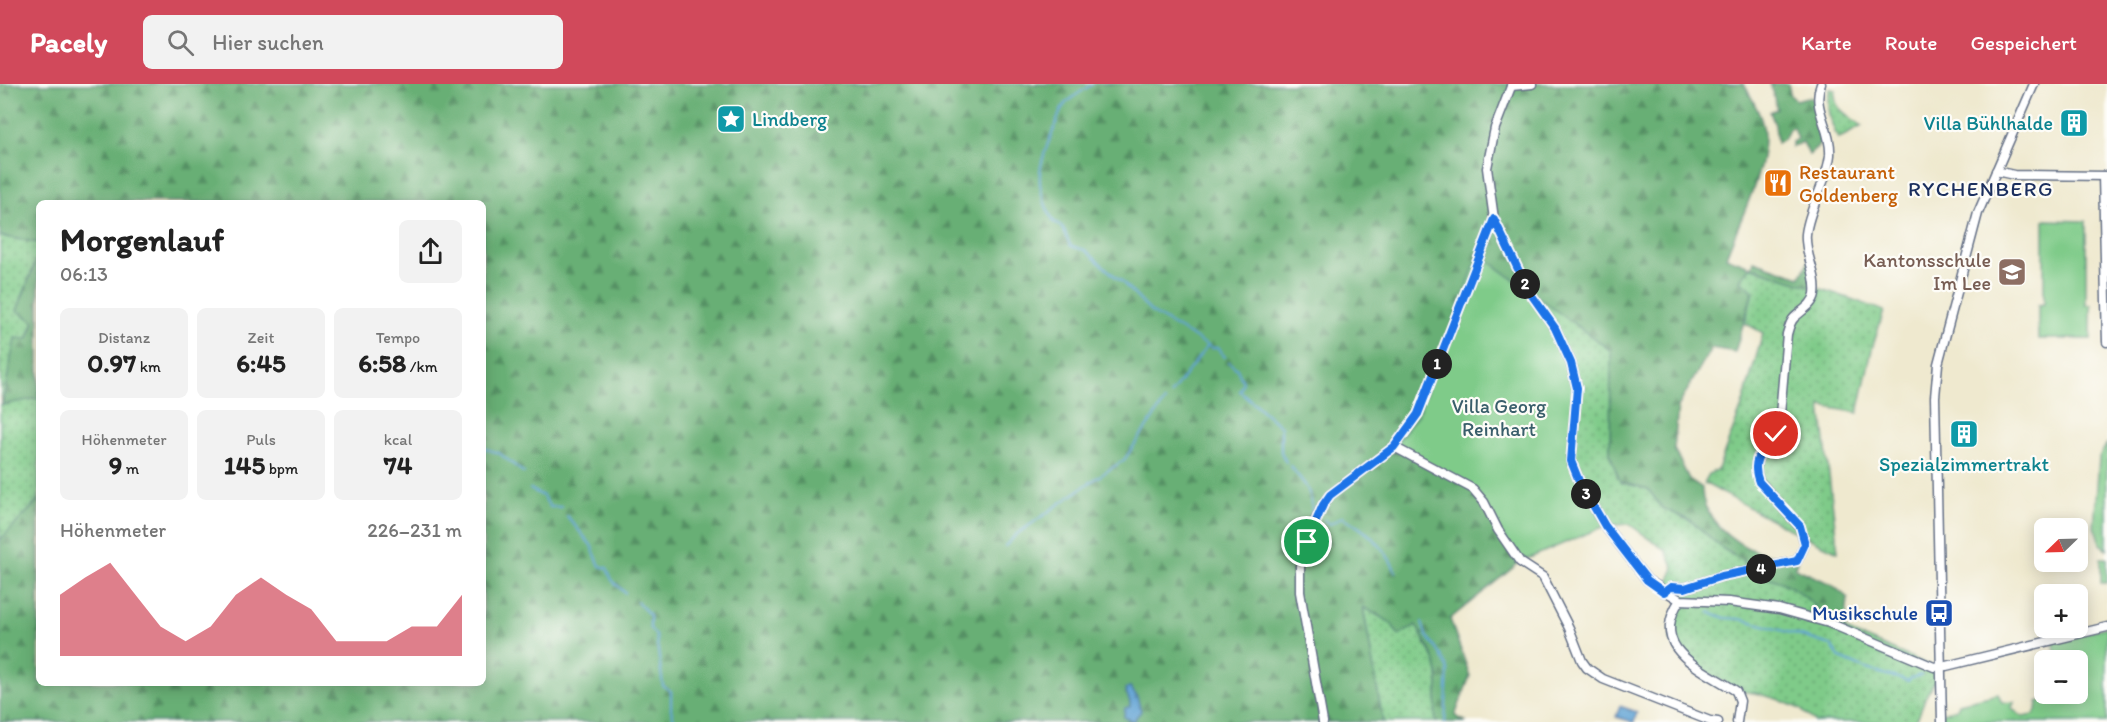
<!DOCTYPE html>
<html lang="de">
<head>
<meta charset="utf-8">
<style>
  :root { --surface:#fff; --page:#f2f2f2; --text:#222; --muted:#767676; --accent:#d1495b }
  body { margin:0; font-family:Itim,sans-serif; background:var(--page); color:var(--text); height:100vh; display:flex; flex-direction:column; font-size:22px; white-space:nowrap }
  * { box-sizing:border-box; margin:0 }
  p { font-size:20px; color:var(--muted) }
  .icon { flex:none; width:33px; height:33px; fill:none; stroke:currentColor; stroke-width:2; stroke-linecap:round; stroke-linejoin:round }
  .map { position:relative; flex:1; overflow:hidden }
  .drawer { position:absolute; left:36px; top:116px; width:450px; height:486px; display:flex; flex-direction:column; background:var(--surface); border-radius:9px; box-shadow:0 3px 15px #0003 }
  .drawer>* { flex:none }
  .needle { width:39px; rotate:247deg }
  .tools { position:absolute; left:2034px; top:434px; display:grid; gap:12px }
  .tools a { display:grid; place-items:center; width:54px; height:54px; border-radius:9px; background:var(--surface); box-shadow:0 3px 15px #0003; font-size:30px }
  .pin { position:absolute; display:grid; place-items:center; width:51px; height:51px; color:#fff; margin:-26px; border:3px solid #fff; border-radius:50%; box-shadow:0 2px 6px #0007 }
  .km { position:absolute; width:30px; height:30px; margin:-15px; border-radius:50%; background:#222; color:#fff; font-size:16px; line-height:30px; text-align:center }
  .round { display:grid; place-items:center; flex:none; width:63px; height:63px; border-radius:9px; background:var(--page) }
  .overview { display:flex; align-items:center; justify-content:space-between; height:102px; padding:0 24px }
  h1 { font-size:33px; font-weight:700; line-height:45px }
  .stats { display:grid; grid-template-columns:repeat(3,1fr); gap:9px; height:102px; padding:6px 24px }
  .stats div { display:grid; align-content:center; border-radius:9px; background:var(--page); text-align:center }
  .stats b { font-size:26px; font-weight:700 }
  .stats small { font-size:16px; font-weight:400 }
  .stats p { font-size:16px }
  .chart { height:168px; padding:12px 24px }
  .chart p { display:flex; justify-content:space-between }
  .chart svg { width:100%; height:108px; margin-top:6px; fill:var(--accent); opacity:.7 }
  header { display:flex; align-items:center; gap:36px; box-sizing:border-box; height:84px; padding:0 30px; background:var(--accent); color:#fff }
  header strong { font-size:28px }
  nav { display:flex; gap:33px; margin-inline-start:auto; font-size:21px }
  .search { width:420px; height:54px; background:var(--page); display:flex; align-items:center; gap:15px; box-sizing:border-box; padding:0 21px; border-radius:9px; color:var(--muted); font-size:22px }
  .map>svg:first-child { display:block }
</style>
</head>
<body>
<header>
<strong>Pacely</strong>
<div class="search"><svg class="icon" aria-label="search" viewBox="0 0 24 24"><circle cx="10" cy="10" r="6"/><path d="M15 15l6 6"/></svg>Hier suchen</div>
<nav><a>Karte</a><a>Route</a><a>Gespeichert</a></nav>
</header>
<div class="map">
<svg width="2107" height="638" viewBox="0 0 2107 638">
  <defs>
    <pattern id="grass-dots" width="8" height="8" patternUnits="userSpaceOnUse" patternTransform="scale(1.5)"><rect width="8" height="8" fill="#7fcb89"/><path d="M2 2h.1M6 6h.1" fill="none" stroke="#67a573" stroke-width="1.8" stroke-linecap="round"/></pattern>
    <pattern id="forest-firs" width="22" height="20" patternUnits="userSpaceOnUse" patternTransform="scale(1.5)"><rect width="22" height="20" fill="#67af75"/><path d="M5 1l3.5 6h-7zM16 11l3.5 6h-7z" fill="#548f63"/></pattern>
    <pattern id="water-ripples" width="26" height="14" patternUnits="userSpaceOnUse" patternTransform="scale(1.5)"><rect width="26" height="14" fill="#61a3d4"/><path d="M2 4q2-2 4 0t4 0M15 11q2-2 4 0t4 0" fill="none" stroke="#4f85af"/></pattern>
  </defs>
  <rect width="100%" height="100%" fill="#fdfcf7"/>
  <filter id="ink" filterUnits="userSpaceOnUse"><feTurbulence type="fractalNoise" baseFrequency=".0167" numOctaves="2"/><feDisplacementMap in="SourceGraphic" scale="12" xChannelSelector="R" yChannelSelector="G"/><feConvolveMatrix kernelMatrix="1 2 1 2 8 2 1 2 1" color-interpolation-filters="sRGB"/></filter>
  <filter id="wash" filterUnits="userSpaceOnUse"><feTurbulence type="fractalNoise" baseFrequency=".008" numOctaves="4" result="noise"/><feDisplacementMap in="SourceGraphic" scale="24" xChannelSelector="R" yChannelSelector="G"/><feGaussianBlur stdDeviation="1.35" result="paint"/><feColorMatrix in="noise" values="0 0 0 0 0 0 0 0 0 0 0 0 0 0 0 0 0 1.4 0 .05"/><feComposite in="paint" operator="in"/></filter>
  <g filter="url(#wash)">
    <rect width="100%" height="100%" fill="#efe9cf"/>
    <!-- grass -->
    <g fill="url(#grass-dots)" stroke="#4d7d74" stroke-width="1.5">
      <path d="M 1830,5 L 1836,6 C 1831,25 1849,31 1862,42 L 1838,55 C 1831,39 1824,23 1830,5 Z"/>
      <polygon points="0,152 39,159 39,169 17,227 34,237 2,320 39,314 39,408 37,418 0,456 0,321 2,320 0,289"/>
      <path d="M 1750,182 C 1795,197 1840,210 1884,227 L 1872,265 L 1858,329 L 1821,322 L 1838,468 L 1789,445 L 1704,399 L 1709,390 L 1718,385 L 1742,322 L 1763,249 L 1745,239 L 1753,207 L 1740,196 Z"/>
      <path d="M 1528,206 L 1612,267 L 1610,370 L 1620,398 L 1648,405 L 1662,424 L 1691,437 L 1723,465 L 1742,476 L 1751,490 C 1760,491 1771,492 1779,496 C 1799,505 1817,522 1829,539 L 1934,583 L 1936,595 L 1926,612 L 1916,638 L 1815,638 L 1800,625 L 1777,615 L 1755,609 L 1736,607 L 1679,570 L 1670,555 L 1680,516 L 1664,508 L 1674,484 L 1666,467 L 1629,440 L 1605,442 L 1579,397 Z"/>
      <path d="M 1363,522 L 1391,539 L 1416,541 C 1423,556 1436,573 1438,590 C 1440,606 1433,622 1436,638 L 1383,638 Z"/>
    </g>
    <!-- forest -->
    <g fill="url(#forest-firs)" stroke="#416f6a" stroke-width="1.5">
      <path d="M 0,0 L 1744,0 C 1751,13 1760,27 1763,42 C 1770,80 1739,137 1726,173 L 1750,182 L 1740,196 L 1753,207 L 1735,268 L 1711,264 L 1678,323 L 1674,365 L 1689,395 L 1702,404 C 1701,430 1725,451 1746,463 C 1760,470 1781,473 1797,477 L 1795,484 L 1831,500 L 1848,514 L 1845,547 C 1829,539 1831,538 1820,527 C 1798,505 1781,494 1751,490 L 1742,476 L 1723,465 L 1691,437 L 1662,424 L 1648,405 L 1620,398 L 1610,370 L 1611,267 L 1479,170 L 1473,405 L 1520,478 L 1450,535 L 1470,592 L 1455,632 L 1467,638 L 1436,638 C 1433,622 1440,606 1438,590 C 1436,573 1424,556 1416,541 L 1399,552 L 1391,539 L 1363,523 L 1383,638 L 0,638 L 0,456 L 37,418 L 39,408 L 39,598 L 483,598 L 483,118 L 39,118 L 39,159 L 0,152 Z"/>
      <polygon points="1770,0 1788,0 1791,12 1796,16 1807,13 1812,14 1824,53 1817,64 1809,71 1803,58 1792,63 1792,58 1797,55 1793,43 1789,45 1785,54 1777,59 1775,41 1770,28 1777,25"/>
      <polygon points="39,169 39,314 2,321 15,254 28,255 34,237 17,227"/>
      <polygon points="1809,176 1814,204 1752,183 1754,177 1800,193"/>
    </g>
    <!-- green -->
    <g fill="#7fcb89" stroke="#4d7d74" stroke-width="1.5">
      <polygon points="2044,136 2086,137 2086,221 2091,221 2091,255 2038,255 2038,221 2044,220"/>
      <polygon points="1479,170 1528,206 1555,244 1577,304 1571,377 1605,442 1520,478 1473,405 1394,363 1418,330"/>
      <polygon points="2107,359 2107,465 2100,459 2094,443 2099,374"/>
      <rect x="2101" y="474" width="6" height="25"/>
      <polygon points="2107,543 2107,638 1942,638 1942,629 1957,625 1959,619 1998,610 2002,619 2015,618 2011,624 2023,633 2034,631 2038,621 2037,618 2049,615 2049,610 2078,609 2078,576 2057,576 2053,556"/>
    </g>
    <!-- water -->
    <g fill="url(#water-ripples)" stroke="#3e6999" stroke-width="1.5">
      <polygon points="1130,603 1137,613 1141,627 1133,637 1124,633 1125,624 1130,623 1130,618 1125,605"/>
      <polygon points="1620,622 1637,628 1634,638 1616,633"/>
    </g>
    <g fill="none" stroke-linecap="round" stroke-linejoin="round">
      <!-- stream -->
      <g stroke="#61a3d4" stroke-width="2">
        <path d="M 1093,0 C 1084,6 1073,12 1066,19 C 1060,25 1057,37 1054,45 C 1037,83 1033,101 1054,138 C 1065,141 1065,153 1071,162 L 1085,166 L 1124,200 L 1151,228 L 1212,264 L 1217,264 L 1225,273"/>
        <polyline points="1229,278 1237,285 1243,298 1240,307 1281,343 1281,368 1286,378"/>
        <polyline points="1170,311 1208,261"/>
        <polyline points="483,364 499,369 524,389"/>
        <path d="M 1290,382 C 1303,398 1312,405 1312,426"/>
        <polyline points="530,405 543,412 550,423 561,423"/>
        <polyline points="567,432 591,461 600,482 607,484 612,496 625,509"/>
        <path d="M 1324,436 L 1330,440 L 1342,433 C 1368,447 1384,461 1396,488"/>
        <polyline points="1005,462 1017,450 1089,399 1124,376 1165,317"/>
        <polyline points="637,518 650,531 650,544 656,552 663,602 671,607 671,626 675,638"/>
        <polyline points="1709,528 1725,534 1740,535 1760,540 1831,561 1840,574 1866,585 1908,597 1911,594 1921,591"/>
        <polyline points="1422,539 1426,551 1441,571 1448,586 1445,638"/>
      </g>
    </g>
  </g>
  <g filter="url(#ink)">
    <g fill="none" stroke-linecap="round" stroke-linejoin="round">
      <!-- minor casing -->
      <g stroke="#657086" stroke-width="11">
        <g id="minor">
          <polyline points="1512,0 1495,44 1487,84 1494,135 1528,206 1555,244 1571,279 1577,304 1571,377 1579,397 1605,442 1647,496 1680,516 1729,518 1779,525 1829,539 1934,583 1946,582 2107,543"/>
          <polyline points="1511,2 1532,0"/>
          <polyline points="1996,87 2014,91 2107,92"/>
          <polyline points="2103,92 2107,258"/>
          <polyline points="1394,363 1473,405 1484,418 1498,446 1520,478 1543,493 1569,544 1582,577 1587,584 1603,595 1710,637 1718,638"/>
          <path d="M 1664,508 L 1671,503 L 1685,504 L 1722,492 L 1797,477 L 1805,460 L 1800,443 L 1759,397 C 1748,370 1770,364 1779,342 L 1787,250 C 1789,244 1790,238 1794,234 C 1802,226 1813,221 1815,210 C 1818,190 1804,170 1806,150 C 1809,123 1827,99 1830,71 C 1832,45 1811,24 1821,0"/>
          <path d="M 1680,516 C 1647,565 1701,584 1736,607 L 1740,617 L 1737,638"/>
          <polyline points="1323,638 1300,508 1300,482 1308,452 1323,421 1330,411 1394,363 1418,330 1494,135"/>
          <polyline points="1942,638 1935,313 1938,280 1978,129 2034,0"/>
        </g>
      </g>
      <!-- minor -->
      <use href="#minor" stroke="#fff" stroke-width="8"/>
    </g>
  </g>
  <g fill="none" stroke-linecap="round" stroke-linejoin="round" filter="url(#ink)">
    <!-- route casing -->
    <g stroke="#fff" stroke-width="12">
      <path id="route" d="M 1307,458 L 1323,421 L 1330,411 L 1394,363 L 1418,330 L 1494,135 L 1528,206 L 1555,244 L 1571,279 L 1577,304 L 1571,377 L 1579,397 L 1605,442 L 1647,496 L 1664,508 L 1671,503 L 1685,504 L 1722,492 L 1797,477 L 1805,460 L 1800,442 L 1759,398 C 1750,375 1762,367 1776,350"/>
    </g>
    <!-- route -->
    <use href="#route" stroke="#1a73e8" stroke-width="8"/>
  </g>
  <!-- icons -->
  <defs>
    <g id="sight-square" transform="scale(1.5)"><rect x="-9" y="-9" width="18" height="18" rx="4" fill="#0f9aa8" stroke="#fdfcf7"/><path d="M0-6L1.8-2.2L6-1.7L2.9 1.2L3.7 5.4L0 3.3L-3.7 5.4L-2.9 1.2L-6-1.7L-1.8-2.2Z" fill="#fff"/></g>
    <g id="building-square" transform="scale(1.5)"><rect x="-9" y="-9" width="18" height="18" rx="4" fill="#0f9aa8" stroke="#fdfcf7"/><path d="M-4-6H4V6H1V3H-1V6H-4ZM-2.5-4.3h1.7v1.8h-1.7ZM.8-4.3h1.7v1.8H.8ZM-2.5-1h1.7V.8h-1.7ZM.8-1h1.7V.8H.8Z" fill="#fff"/></g>
    <g id="restaurant-square" transform="scale(1.5)"><rect x="-9" y="-9" width="18" height="18" rx="4" fill="#e8710a" stroke="#fdfcf7"/><path d="M-5-6h1v4h1v-4h1v4h1v-4h1v5L-1.5 .5V6h-2V.5L-5-1ZM5-6V6H3V1.5H1.5Q1.5-4 5-6Z" fill="#fff"/></g>
    <g id="school-square" transform="scale(1.5)"><rect x="-9" y="-9" width="18" height="18" rx="4" fill="#8d6e63" stroke="#fdfcf7"/><path d="M0-5L7-2L0 1L-7-2ZM-4 1L0 2.5L4 1V4Q0 6-4 4Z" fill="#fff"/></g>
    <g id="bus-square" transform="scale(1.5)"><rect x="-9" y="-9" width="18" height="18" rx="4" fill="#1a4fb4" stroke="#fdfcf7"/><path d="M-5-6H5V4H4V6H2V4H-2V6H-4V4H-5ZM-3.5-4V0h7V-4ZM-3.5 1.2v1.5H-2V1.2ZM2 1.2v1.5H3.5V1.2Z" fill="#fff"/></g>
  </defs>
  <g fill-rule="evenodd">
    <use href="#sight-square" x="731" y="35"/>
    <use href="#building-square" x="2074" y="39"/>
    <use href="#restaurant-square" x="1778" y="99"/>
    <use href="#school-square" x="2012" y="188"/>
    <use href="#building-square" x="1964" y="350"/>
    <use href="#bus-square" x="1939" y="529"/>
  </g>
  <g text-anchor="middle" dominant-baseline="central" stroke-width="4.5" stroke-linejoin="round" paint-order="stroke">
    <!-- culture labels -->
    <g font-size="20" fill="#0d838f" stroke="#fdfcf7" text-anchor="start">
      <text x="752" y="35">Lindberg</text>
      <text x="2053" y="39" text-anchor="end">Villa Bühlhalde</text>
      <text x="1964" y="380" text-anchor="middle">Spezialzimmertrakt</text>
    </g>
    <!-- food labels -->
    <g font-size="20" fill="#c56008" stroke="#fdfcf7" text-anchor="start">
      <text x="1799" y="88">Restaurant<tspan x="1799" dy="23">Goldenberg</tspan></text>
    </g>
    <!-- education labels -->
    <g font-size="20" fill="#785e54" stroke="#fdfcf7" text-anchor="end">
      <text x="1991" y="176">Kantonsschule<tspan x="1991" dy="23">Im Lee</tspan></text>
    </g>
    <!-- park labels -->
    <g font-size="20" fill="#395e6b" stroke="#fdfcf7">
      <text x="1499" y="322">Villa Georg<tspan x="1499" dy="23">Reinhart</tspan></text>
    </g>
    <!-- transit labels -->
    <g font-size="20" fill="#164399" stroke="#fdfcf7" text-anchor="end">
      <text x="1918" y="529">Musikschule</text>
    </g>
    <!-- neighbourhood labels -->
    <g font-size="21" letter-spacing="1.5" fill="#1b2f5e" stroke="#fdfcf7">
      <text x="1981" y="104">RYCHENBERG</text>
    </g>
  </g>
</svg>
<div class="tools">
<a><svg class="needle" viewBox="-14 -14 28 28"><path d="M0-13l5 13h-10z" fill="#e53935"/><path d="M0 13l5-13h-10z" fill="#767676"/></svg></a>
<a>+</a>
<a>−</a>
</div>
<div class="pin" style="left:1307px;top:458px;background:#1e9e55"><svg class="icon" aria-label="arrive" viewBox="0 0 24 24"><path d="M6 21V4h12l-3 4 3 4H6"/></svg></div>
<div class="pin" style="left:1776px;top:350px;background:#d93025"><svg class="icon" aria-label="check" viewBox="0 0 24 24"><path d="M5 12l5 5 9-10"/></svg></div>
<b class="km" style="left:1437px;top:280px">1</b>
<b class="km" style="left:1525px;top:200px">2</b>
<b class="km" style="left:1586px;top:410px">3</b>
<b class="km" style="left:1761px;top:485px">4</b>
<section class="drawer">
<div class="overview"><div><h1>Morgenlauf</h1><p>06:13</p></div><a class="round"><svg class="icon" aria-label="share" viewBox="0 0 24 24"><path d="M12 15V3M7 8l5-5 5 5M5 13v7h14v-7"/></svg></a></div>
<div class="stats">
<div><p>Distanz</p><b>0.97<small> km</small></b></div>
<div><p>Zeit</p><b>6:45</b></div>
<div><p>Tempo</p><b>6:58<small> /km</small></b></div>
</div>
<div class="stats">
<div><p>Höhenmeter</p><b>9<small> m</small></b></div>
<div><p>Puls</p><b>145<small> bpm</small></b></div>
<div><p>kcal</p><b>74</b></div>
</div>
<div class="chart"><p><span>Höhenmeter</span>226–231 m</p>
<svg viewBox="0 0 160 44" preserveAspectRatio="none"><path d="M0 44V19L10 12L20 6L30 19L40 32L50 38L60 32L70 19L80 12L90 19L100 25L110 38L120 38L130 38L140 32L150 32L160 19V44z"/></svg>
</div>
</section>
</div>
</body>
</html>
